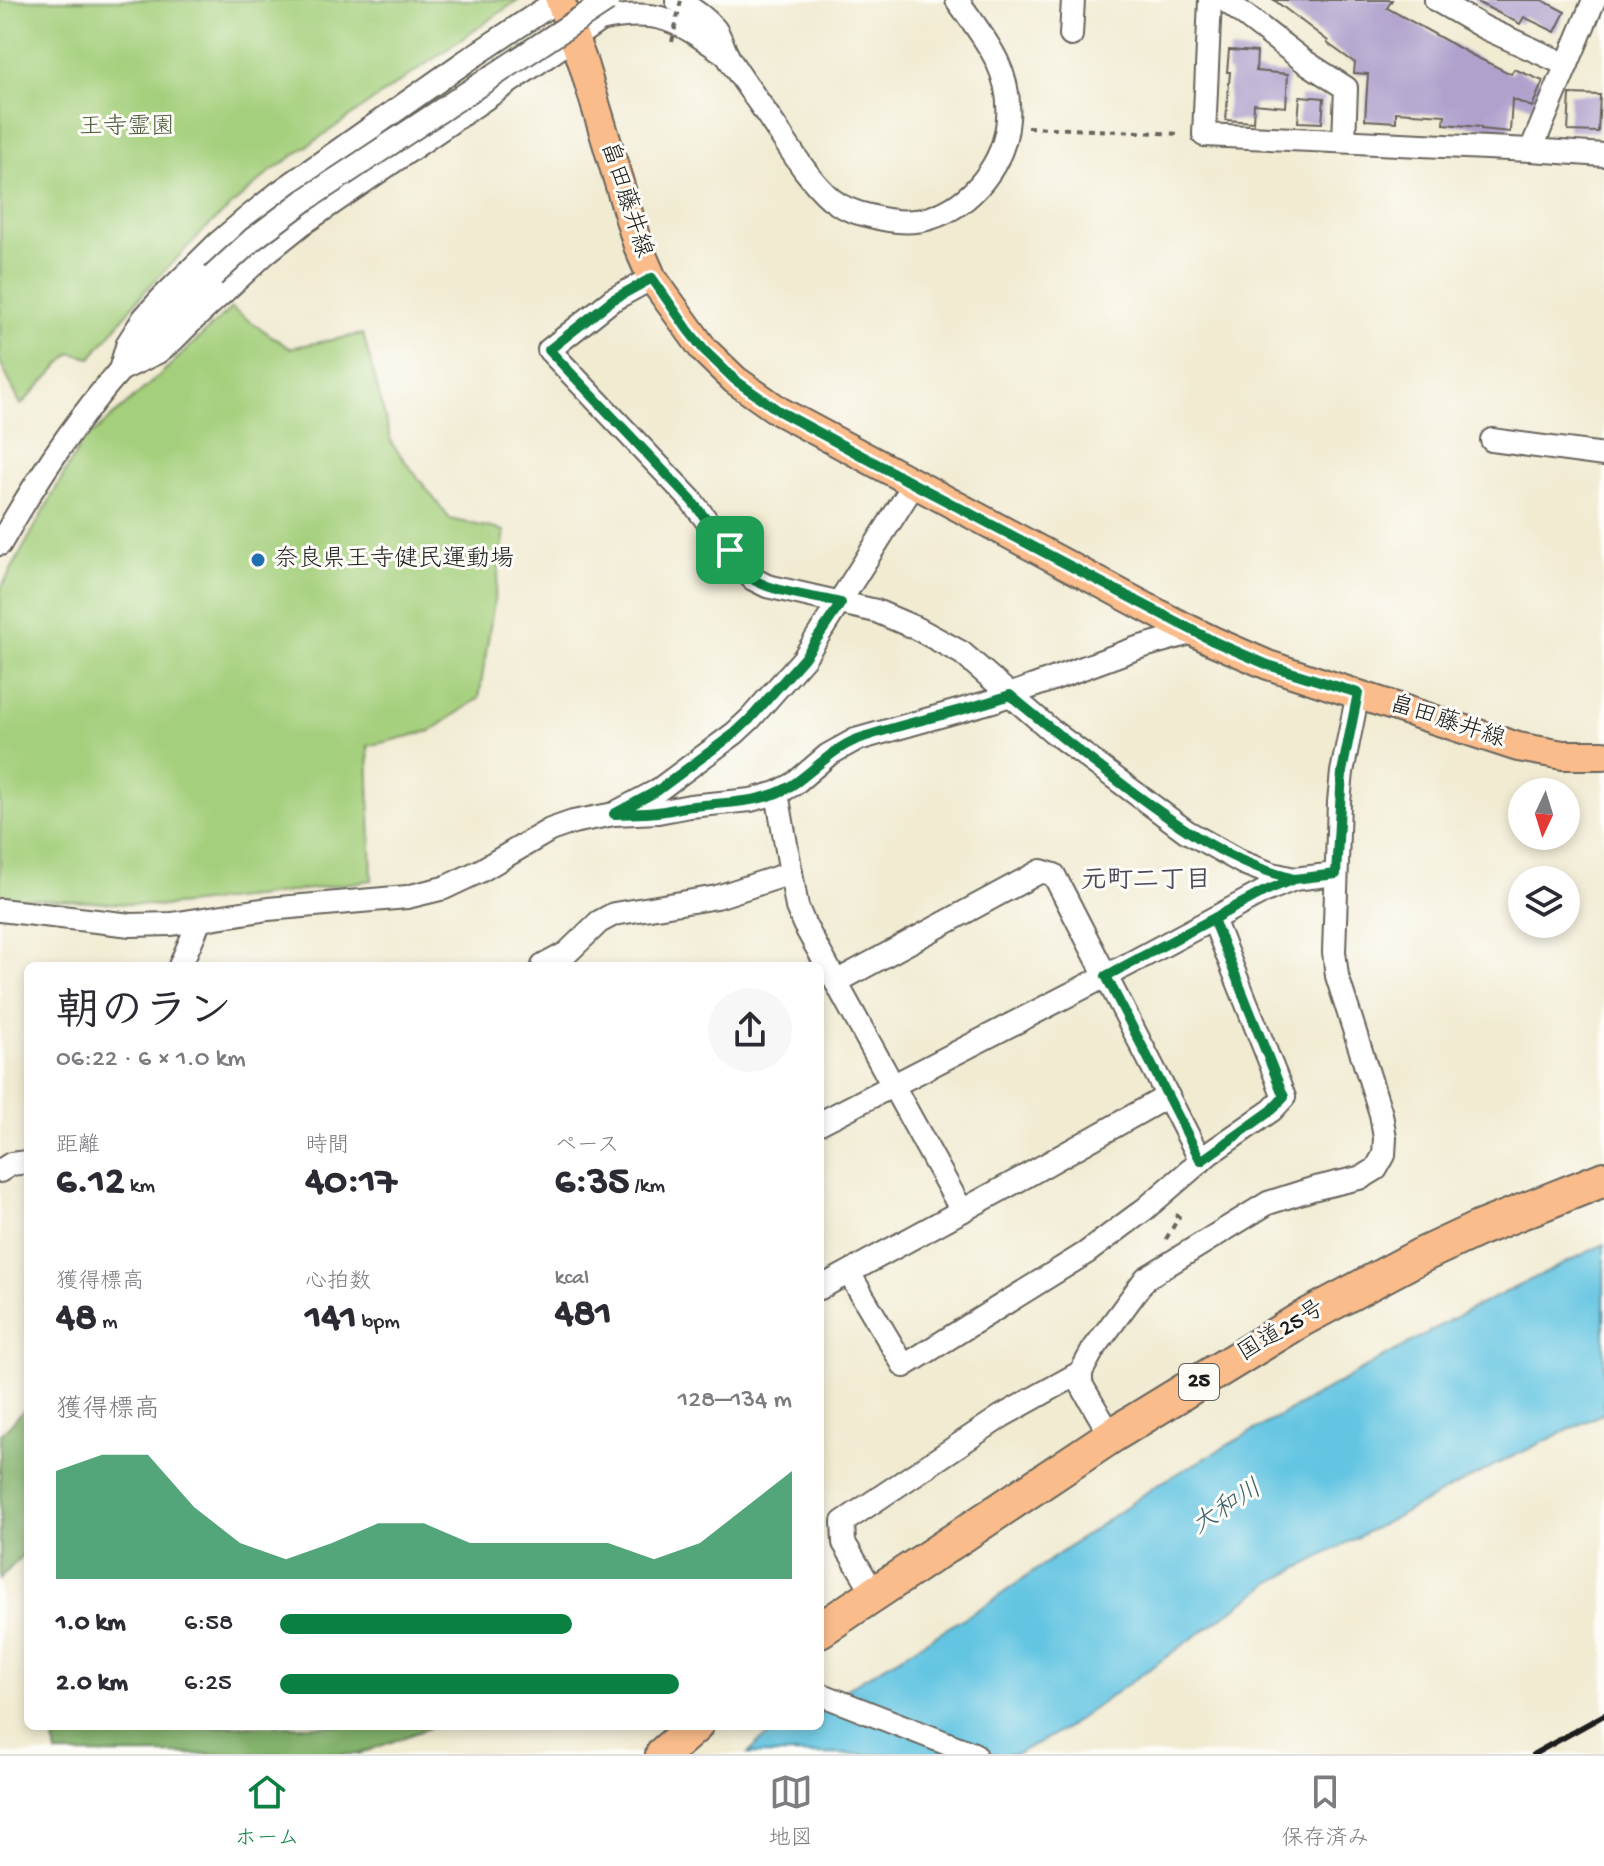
<!DOCTYPE html>
<html lang="ja">
<head>
<meta charset="utf-8">
<style>
  :root { --surface:#fff; --page:#f7f7f7; --text:#2b2b33; --muted:#7c7c81; --line:#e1e1e2; --accent:#0b8043 }
  body { margin:0; font-family:"Gochi Hand","Klee One",sans-serif; background:var(--page); color:var(--text); height:100vh; display:flex; flex-direction:column; font-size:30px; white-space:nowrap }
  * { box-sizing:border-box; margin:0 }
  p { font-size:26px; color:var(--muted) }
  .icon { flex:none; width:44px; height:44px; fill:none; stroke:currentColor; stroke-width:2; stroke-linecap:round; stroke-linejoin:round }
  .map { position:relative; flex:1; overflow:hidden }
  .side { position:absolute; left:24px; top:962px; width:800px; height:768px; display:flex; flex-direction:column; background:var(--surface); border-radius:12px; box-shadow:0 4px 12px #0003 }
  .side>* { flex:none }
  .needle { width:52px; rotate:184deg }
  .controls { position:absolute; left:1508px; top:778px; display:grid; gap:16px }
  .controls a { display:grid; place-items:center; width:72px; height:72px; border-radius:50%; background:var(--surface); box-shadow:0 4px 12px #0003; font-size:40px }
  .pin { position:absolute; display:grid; place-items:center; width:68px; height:68px; color:#fff; margin:-34px; border-radius:16px; box-shadow:0 4px 12px #0006 }
  .round { display:grid; place-items:center; flex:none; width:84px; height:84px; border-radius:42px; background:var(--page) }
  .overview { display:flex; align-items:center; justify-content:space-between; height:136px; padding:0 32px }
  h1 { font-size:44px; font-weight:700; line-height:60px }
  .stats { display:grid; grid-template-columns:repeat(3,1fr); gap:12px; height:136px; padding:8px 32px }
  .stats div { display:grid; align-content:center }
  .stats b { font-size:40px; font-weight:700 }
  .stats small { font-size:22px; font-weight:400 }
  .stats p { font-size:22px }
  .chart { height:224px; padding:16px 32px }
  .chart p { display:flex; justify-content:space-between }
  .chart svg { width:100%; height:144px; margin-top:8px; fill:var(--accent); opacity:.7 }
  ul { padding:0 32px; list-style:none; font-size:26px }
  li { display:grid; grid-template-columns:128px 96px 1fr; align-items:center; height:60px }
  li i { height:20px; border-radius:10px; background:var(--accent) }
  .menu { display:flex; justify-content:space-around; align-items:center; height:112px; border-top:2px solid var(--line); background:var(--surface); font-size:22px; color:var(--muted) }
  .menu a { display:grid; justify-items:center; gap:4px }
  .menu .current { color:var(--accent) }
  .map>svg:first-child { display:block }
</style>
</head>
<body>
<div class="map">
<svg width="1604" height="1754" viewBox="0 0 1604 1754">
  <rect width="100%" height="100%" fill="#fdfcf7"/>
  <filter id="ink" filterUnits="userSpaceOnUse"><feTurbulence type="fractalNoise" baseFrequency=".0125" numOctaves="2"/><feDisplacementMap in="SourceGraphic" scale="16" xChannelSelector="R" yChannelSelector="G"/><feConvolveMatrix kernelMatrix="1 2 1 2 8 2 1 2 1" color-interpolation-filters="sRGB"/></filter>
  <filter id="wash" filterUnits="userSpaceOnUse"><feTurbulence type="fractalNoise" baseFrequency=".006" numOctaves="4" result="noise"/><feDisplacementMap in="SourceGraphic" scale="32" xChannelSelector="R" yChannelSelector="G"/><feGaussianBlur stdDeviation="1.8" result="paint"/><feColorMatrix in="noise" values="0 0 0 0 0 0 0 0 0 0 0 0 0 0 0 0 0 1.4 0 .05"/><feComposite in="paint" operator="in"/></filter>
  <g filter="url(#wash)">
    <rect width="100%" height="100%" fill="#f1ebd2"/>
    <!-- green -->
    <g fill="#a4cf7c" stroke="#60764c" stroke-width="2">
      <polygon points="0,0 518,0 270,172 205,229 144,292 91,358 71,353 21,405 0,362"/>
      <polygon points="231,308 289,348 363,334 392,444 450,519 505,531 479,698 431,731 368,746 372,880 262,896 165,906 0,897 0,590 81,444 161,374"/>
    </g>
    <!-- forest -->
    <g fill="#83b26c" stroke="#506744" stroke-width="2">
      <polygon points="28,1406 28,1549 0,1579 0,1435"/>
      <polygon points="66,1726 434,1726 359,1754 56,1754 54,1742"/>
    </g>
    <!-- water -->
    <polygon fill="#64c5e2" stroke="#40707f" stroke-width="2" points="1604,1244 1604,1413 1497,1464 1272,1582 1062,1731 1015,1754 748,1754 757,1743 785,1726 820,1726 820,1705 992,1601 1157,1485 1461,1314"/>
    <g id="blocks">
      <!-- building -->
      <g fill="#afa0cc">
        <polygon points="1274,0 1392,0 1387,8 1472,55 1511,74 1514,69 1543,81 1532,107 1512,99 1510,132 1481,129 1481,127 1444,124 1445,115 1396,112 1396,122 1365,120 1368,74 1354,73 1355,63 1327,43 1328,41"/>
        <polygon points="1473,0 1542,0 1565,12 1555,32 1524,17 1520,24"/>
        <polygon points="1229,50 1257,52 1256,71 1288,74 1286,107 1254,104 1253,122 1226,120 1230,72 1227,72"/>
        <polygon points="1570,94 1600,95 1598,132 1568,131"/>
        <polygon points="1300,96 1324,98 1322,123 1298,122"/>
      </g>
    </g>
  </g>
  <g filter="url(#ink)">
    <use href="#blocks" fill-opacity="0" stroke="#67645c" stroke-width="2"/>
    <g fill="none" stroke-linecap="round" stroke-linejoin="round">
      <!-- minor casing -->
      <g stroke="#67645c" stroke-width="26">
        <g id="minor">
          <path d="M 677,0 C 691,8 705,17 715,29 C 721,37 723,48 728,57 C 741,79 758,100 772,122 C 790,148 807,178 831,199 C 842,208 856,213 870,216 C 888,221 911,224 930,218 C 972,205 1005,163 1008,119 C 1012,70 984,38 957,0"/>
          <polyline points="1210,0 1204,135 1531,150 1604,155"/>
          <polyline points="1225,0 1304,61 1346,88 1344,141"/>
          <polyline points="1436,0 1485,28 1567,65"/>
          <polyline points="1071,35 1073,0"/>
          <polyline points="1531,150 1594,0"/>
          <polyline points="652,278 612,300 549,350 691,500 745,571 753,579 767,586 876,611 918,629 962,653 1052,731 1186,831 1243,863 1272,874 1294,879"/>
          <path d="M 120,370 L 158,352 L 173,340 L 193,320 L 267,252 L 302,224 L 600,20 C 661,7 679,22 727,55"/>
          <polyline points="120,370 128,343 144,318 162,298 218,243 246,219 277,194 466,61 558,0"/>
          <polyline points="1492,440 1604,455"/>
          <path d="M 0,544 C 34,484 76,419 122,368 C 151,336 182,306 213,276"/>
          <polyline points="777,793 797,907 804,924 962,1211"/>
          <polyline points="619,811 657,791 735,733 750,719 804,658 914,484"/>
          <polyline points="0,910 131,925 172,924 268,909 407,897 444,888 480,871 550,830 573,822 614,814 658,812 690,806 751,800 777,793 794,784 828,755 855,740 993,701 1137,648 1194,632"/>
          <polyline points="180,966 200,920"/>
          <polyline points="543,966 567,953 599,922 614,914 717,897 791,873"/>
          <polyline points="836,982 1041,871 1054,875 1201,1161"/>
          <polyline points="820,1123 1127,965 1263,892 1294,879 1336,874"/>
          <polyline points="0,1171 11,1164 28,1162"/>
          <polyline points="849,1273 904,1366 1086,1253 1145,1209 1210,1153 1272,1110 1284,1097 1213,919"/>
          <polyline points="820,1288 1026,1176 1168,1096"/>
          <polyline points="1111,1436 1081,1384 1081,1372 1093,1350 1146,1278 1268,1203 1312,1189 1363,1177 1376,1169 1384,1155 1385,1138 1381,1114 1337,976 1334,952 1339,802 1342,772 1358,693"/>
          <polyline points="874,1593 844,1543 843,1522 1002,1416 1081,1372"/>
          <polyline points="820,1694 974,1754"/>
        </g>
      </g>
      <!-- major casing -->
      <g stroke="#67645c" stroke-width="32">
        <polyline id="major" points="560,0 582,60 638,246 652,278 704,350 735,380 779,411 1170,620 1213,641 1268,665 1518,747 1563,755 1604,755"/>
      </g>
      <!-- highway casing -->
      <g stroke="#67645c" stroke-width="38">
        <g id="highway">
          <polyline points="820,1630 1111,1436 1302,1319 1420,1256 1478,1229 1604,1179"/>
          <polyline points="663,1754 695,1726"/>
        </g>
      </g>
      <!-- path -->
      <g stroke="#67645c" stroke-width="4" stroke-dasharray="6 6" stroke-linecap="butt">
        <polyline points="1027,127 1182,134"/>
        <polyline points="1166,1239 1179,1217 1174,1214"/>
      </g>
      <!-- minor -->
      <use href="#minor" stroke="#fff" stroke-width="22"/>
      <!-- major -->
      <use href="#major" stroke="#f9bc8a" stroke-width="28"/>
      <!-- highway -->
      <use href="#highway" stroke="#f9bc8a" stroke-width="34"/>
      <!-- rail -->
      <polyline stroke="#1c1c1c" stroke-width="6" points="1534,1754 1604,1715"/>
      <!-- minor-bridge casing -->
      <g stroke="#67645c" stroke-width="26" stroke-linecap="butt">
        <polyline id="minor-bridge" points="213,276 253,239 305,200 608,0"/>
      </g>
      <!-- path-bridge -->
      <polyline stroke="#67645c" stroke-width="4" stroke-dasharray="6 6" stroke-linecap="butt" points="672,42 681,0"/>
      <!-- minor-bridge -->
      <use href="#minor-bridge" stroke="#fff" stroke-width="22"/>
    </g>
  </g>
  <g fill="none" stroke-linecap="round" stroke-linejoin="round" filter="url(#ink)">
    <!-- route casing -->
    <g stroke="#fff" stroke-width="16">
      <path id="route" d="M 730,550 C 737,560 744,573 754,580 C 774,592 817,597 841,603 L 804,658 L 750,719 L 735,733 L 657,791 L 614,814 C 628,813 643,814 657,812 C 669,811 681,807 693,806 C 721,803 751,803 777,793 C 807,781 826,751 858,739 C 908,721 960,713 1010,695 C 1047,726 1084,755 1122,784 C 1177,825 1226,862 1294,879 L 1263,892 L 1213,919 L 1284,1097 L 1272,1110 L 1201,1161 L 1106,976 L 1263,892 L 1294,879 L 1336,874 L 1342,772 L 1358,693 L 1268,665 L 1213,641 L 914,484 L 779,411 L 735,380 L 704,350 L 688,330 L 652,278 L 612,300 L 549,350 L 691,500 L 730,550"/>
    </g>
    <!-- route -->
    <use href="#route" stroke="#0b8043" stroke-width="10"/>
  </g>
  <!-- markers -->
  <circle fill="#1f6fb2" stroke="#fdfcf7" stroke-width="3" cx="258" cy="560" r="8"/>
  <g text-anchor="middle" dominant-baseline="central" stroke-width="6" stroke-linejoin="round" paint-order="stroke">
    <!-- shield labels -->
    <rect fill="#fdfcf7" stroke="#605f5e" stroke-width="2" x="1179" y="1364" width="40" height="36" rx="6"/>
    <g font-size="22" font-weight="bold" fill="#1c1c1c">
      <text x="1199" y="1382">25</text>
    </g>
    <!-- park labels -->
    <g font-size="24" fill="#4c5b3e" stroke="#fdfcf7">
      <text x="127" y="128">王寺霊園</text>
    </g>
    <!-- street labels -->
    <g font-size="24" fill="#1c1c1c" stroke="#fdfcf7">
      <text transform="translate(625 200) rotate(72)">畠田藤井線</text>
      <text transform="translate(1447 723) rotate(18)">畠田藤井線</text>
      <text transform="translate(1282 1332) rotate(-31)">国道25号</text>
    </g>
    <!-- poi labels -->
    <g font-size="24" fill="#1c1c1c" stroke="#fdfcf7" text-anchor="start">
      <text x="274" y="560">奈良県王寺健民運動場</text>
    </g>
    <!-- neighbourhood labels -->
    <g font-size="26" font-weight="bold" fill="#4f4a5a" stroke="#fdfcf7">
      <text x="1146" y="882">元町二丁目</text>
    </g>
    <!-- water labels -->
    <g font-size="26" font-style="italic" fill="#39606b" stroke="#fdfcf7">
      <text transform="translate(1228 1509) rotate(-33)">大和川</text>
    </g>
  </g>
</svg>
<div class="controls">
<a><svg class="needle" viewBox="-14 -14 28 28"><path d="M0-13l5 13h-10z" fill="#e53935"/><path d="M0 13l5-13h-10z" fill="#7c7c81"/></svg></a>
<a><svg class="icon" aria-label="layers" viewBox="0 0 24 24"><path d="M12 4l9 5-9 5-9-5zM3 14l9 5 9-5"/></svg></a>
</div>
<div class="pin" style="left:730px;top:550px;background:#1e9e55"><svg class="icon" aria-label="arrive" viewBox="0 0 24 24"><path d="M6 21V4h12l-3 4 3 4H6"/></svg></div>
<section class="side">
<div class="overview"><div><h1>朝のラン</h1><p>06:22 · 6 × 1.0 km</p></div><a class="round"><svg class="icon" aria-label="share" viewBox="0 0 24 24"><path d="M12 15V3M7 8l5-5 5 5M5 13v7h14v-7"/></svg></a></div>
<div class="stats">
<div><p>距離</p><b>6.12<small> km</small></b></div>
<div><p>時間</p><b>40:17</b></div>
<div><p>ペース</p><b>6:35<small> /km</small></b></div>
</div>
<div class="stats">
<div><p>獲得標高</p><b>48<small> m</small></b></div>
<div><p>心拍数</p><b>141<small> bpm</small></b></div>
<div><p>kcal</p><b>481</b></div>
</div>
<div class="chart"><p><span>獲得標高</span>128–134 m</p>
<svg viewBox="0 0 160 44" preserveAspectRatio="none"><path d="M0 44V11L10 6L20 6L30 22L40 33L50 38L60 33L70 27L80 27L90 33L100 33L110 33L120 33L130 38L140 33L150 22L160 11V44z"/></svg>
</div>
<ul>
<li><b>1.0 km</b>6:58<i style="width:57%"></i></li>
<li><b>2.0 km</b>6:25<i style="width:78%"></i></li>
</ul>
</section>
</div>
<nav class="menu">
<a class="current"><svg class="icon" aria-label="home" viewBox="0 0 24 24"><path d="M3 11l9-7 9 7M6 9v11h12V9"/></svg>ホーム</a>
<a><svg class="icon" aria-label="map" viewBox="0 0 24 24"><path d="M3 6l6-2 6 2 6-2v14l-6 2-6-2-6 2zM9 4v14M15 6v14"/></svg>地図</a>
<a><svg class="icon" aria-label="saved" viewBox="0 0 24 24"><path d="M7 4h10v16l-5-4-5 4z"/></svg>保存済み</a>
</nav>
</body>
</html>
